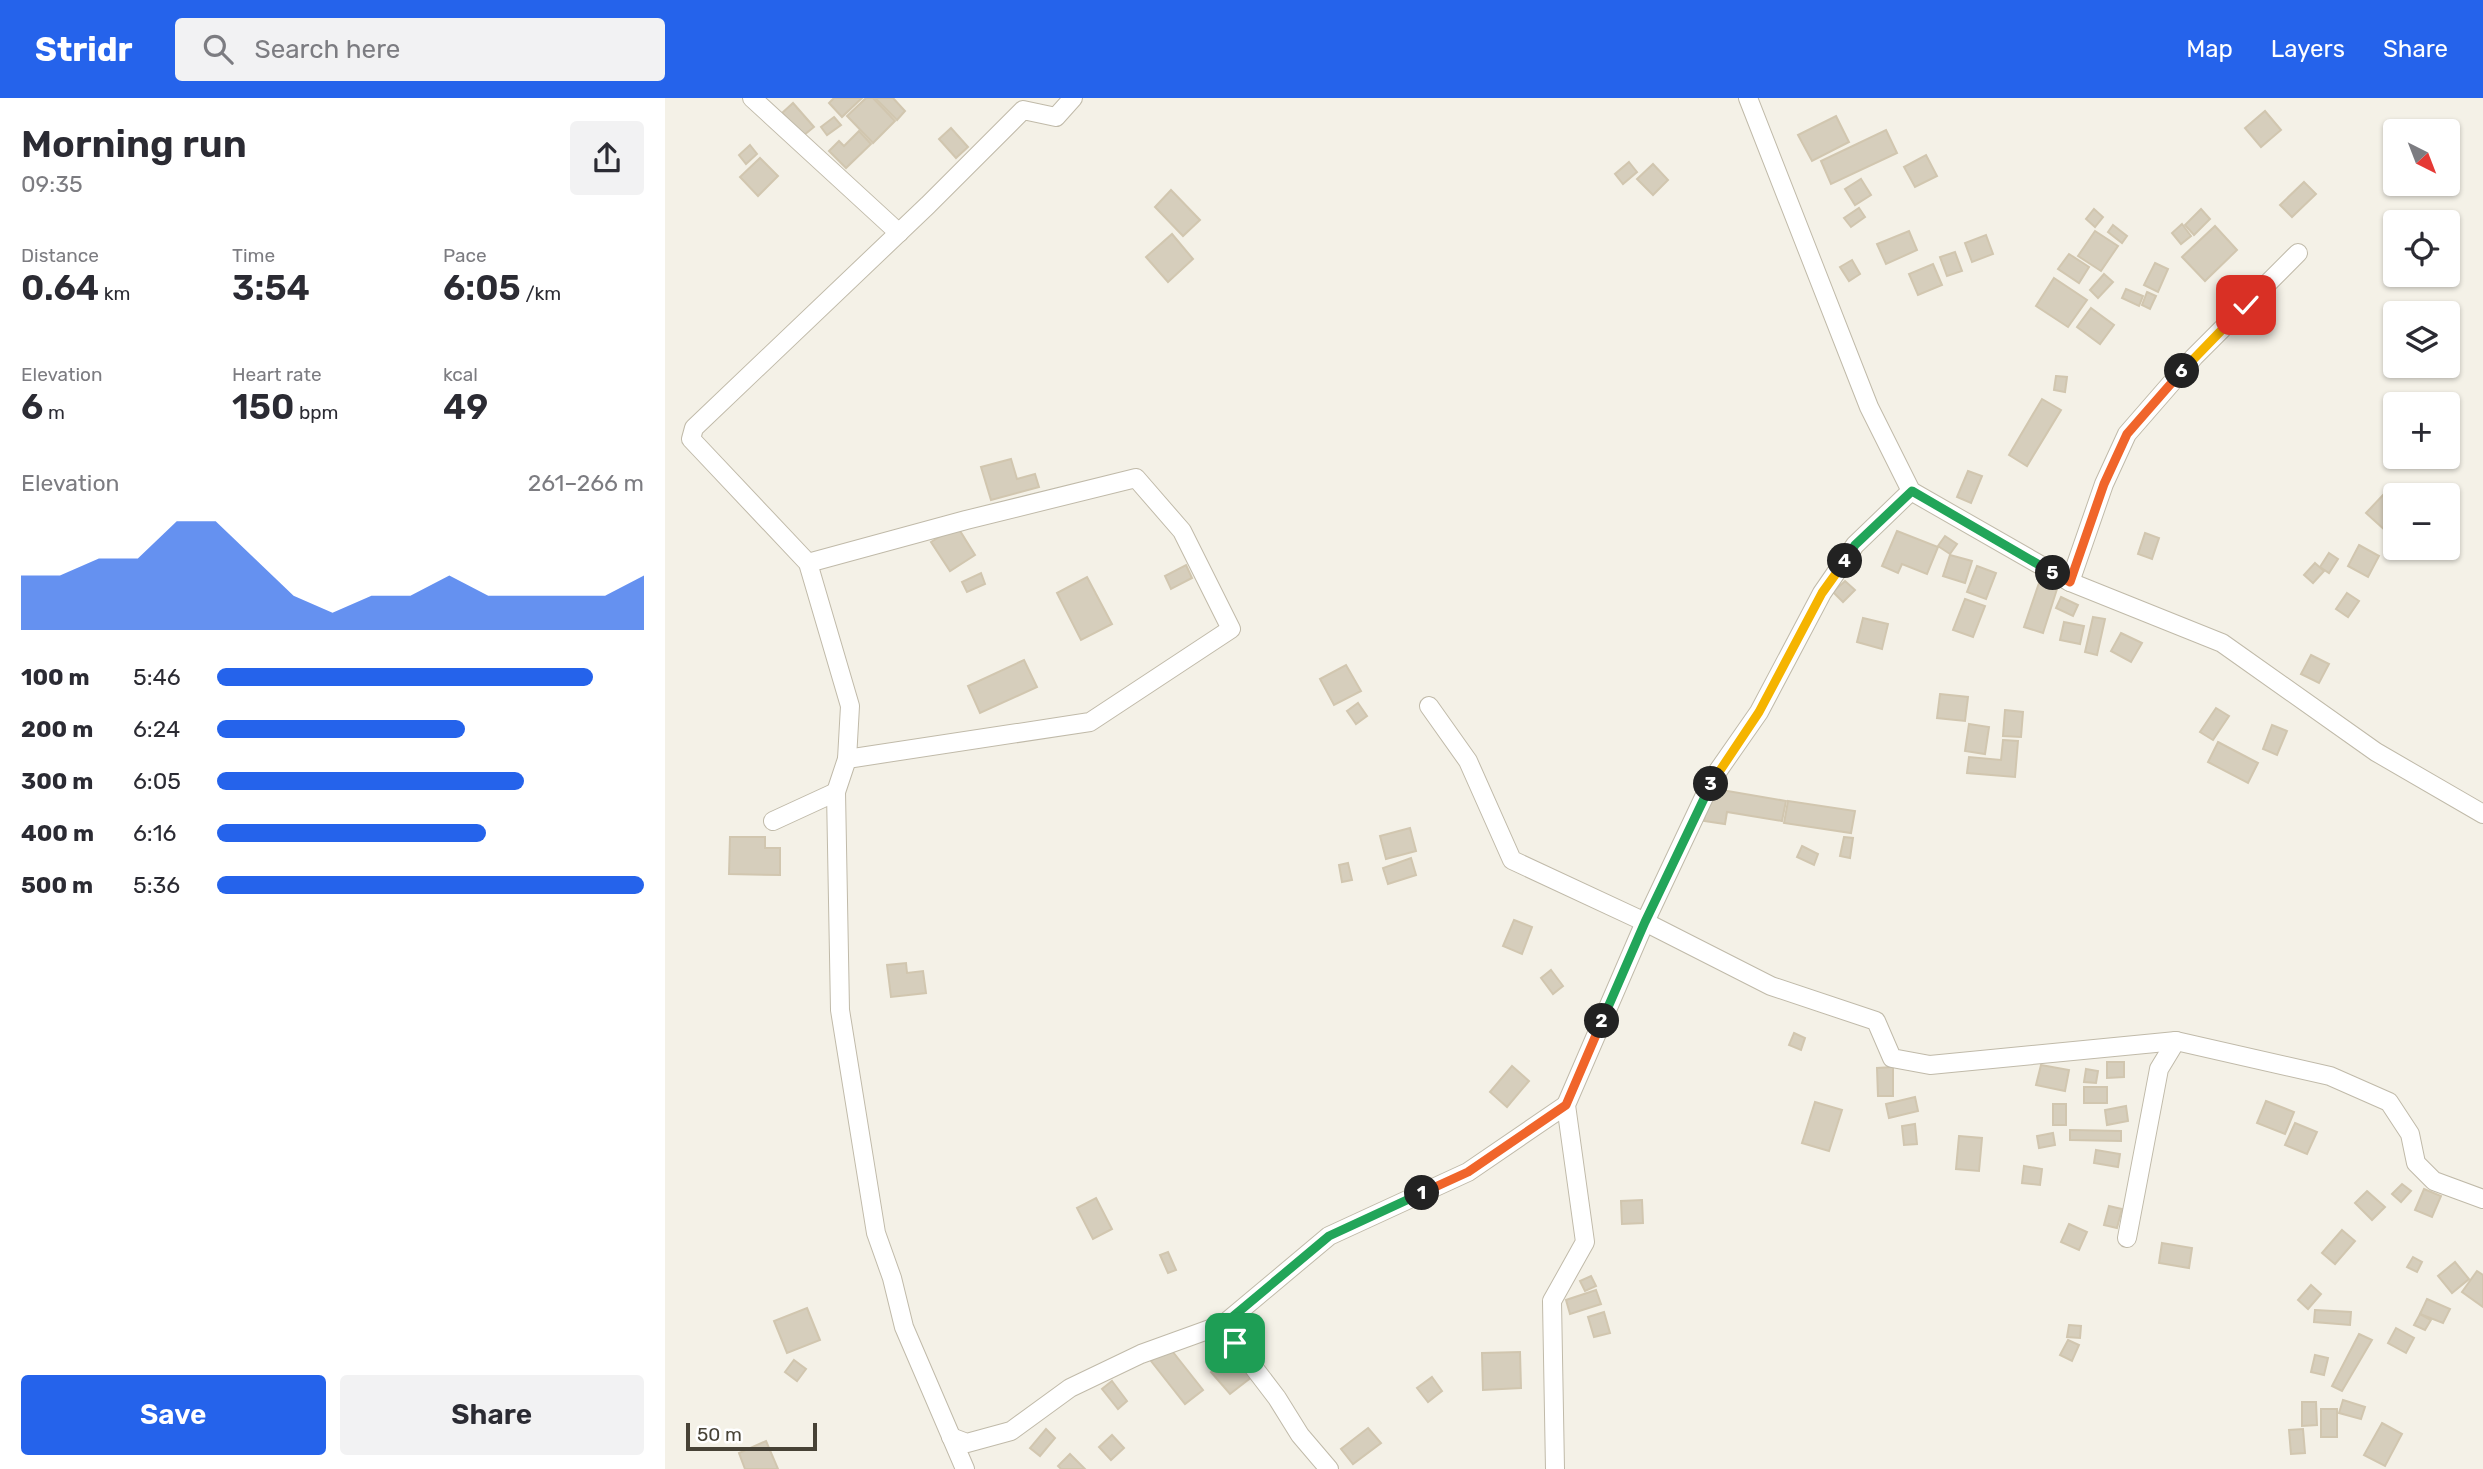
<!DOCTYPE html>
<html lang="en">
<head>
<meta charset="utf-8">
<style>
  :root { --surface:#fff; --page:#f2f2f3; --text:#2b2b33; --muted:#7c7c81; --accent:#2563eb }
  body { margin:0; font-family:Rubik,sans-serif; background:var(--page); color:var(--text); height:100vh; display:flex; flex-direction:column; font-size:26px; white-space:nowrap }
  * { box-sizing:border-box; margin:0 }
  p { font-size:23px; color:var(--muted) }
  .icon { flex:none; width:38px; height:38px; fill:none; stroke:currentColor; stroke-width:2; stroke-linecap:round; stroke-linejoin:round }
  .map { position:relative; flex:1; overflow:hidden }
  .side { display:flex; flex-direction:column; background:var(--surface); width:665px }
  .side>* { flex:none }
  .needle { width:46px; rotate:138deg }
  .controls { position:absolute; left:1718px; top:21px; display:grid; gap:14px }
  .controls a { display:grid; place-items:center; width:77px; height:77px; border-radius:7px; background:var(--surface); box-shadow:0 2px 5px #0004; font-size:35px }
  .scale { position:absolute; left:21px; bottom:18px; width:131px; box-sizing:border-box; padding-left:7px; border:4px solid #474236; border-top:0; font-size:19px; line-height:24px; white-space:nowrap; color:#474236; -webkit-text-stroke:5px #fff; paint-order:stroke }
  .pin { position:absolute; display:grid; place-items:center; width:60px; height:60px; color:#fff; margin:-30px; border-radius:14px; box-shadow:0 4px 10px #0006 }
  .km { position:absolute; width:35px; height:35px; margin:-18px; border-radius:50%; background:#222; color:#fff; font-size:19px; line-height:35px; text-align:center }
  .round { display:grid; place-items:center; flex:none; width:74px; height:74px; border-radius:7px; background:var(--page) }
  .headline { display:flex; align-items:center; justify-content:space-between; height:119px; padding:0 21px }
  h1 { font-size:38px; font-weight:600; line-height:52px }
  .metrics { display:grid; grid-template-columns:repeat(3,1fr); gap:10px; height:119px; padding:7px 21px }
  .metrics div { display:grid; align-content:center }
  .metrics b { font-size:35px; font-weight:600 }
  .metrics small { font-size:19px; font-weight:400 }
  .metrics p { font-size:19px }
  .chart { height:196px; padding:14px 21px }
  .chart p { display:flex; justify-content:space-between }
  .chart svg { width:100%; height:126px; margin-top:7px; fill:var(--accent); opacity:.7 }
  .primary-button { display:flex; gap:14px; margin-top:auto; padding:14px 21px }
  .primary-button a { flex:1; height:80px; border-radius:7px; background:var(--accent); color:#fff; font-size:28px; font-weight:600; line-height:80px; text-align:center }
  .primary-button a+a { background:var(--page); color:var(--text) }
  ul { padding:0 21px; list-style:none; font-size:23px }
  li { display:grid; grid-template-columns:112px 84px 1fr; align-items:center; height:52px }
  li i { height:18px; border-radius:9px; background:var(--accent) }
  header { display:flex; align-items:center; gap:42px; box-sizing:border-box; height:98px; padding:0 35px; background:var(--accent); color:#fff }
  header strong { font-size:33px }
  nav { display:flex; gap:38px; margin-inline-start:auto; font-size:24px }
  .search { width:490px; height:63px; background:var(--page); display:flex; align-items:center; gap:18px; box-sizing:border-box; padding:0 24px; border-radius:7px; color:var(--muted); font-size:26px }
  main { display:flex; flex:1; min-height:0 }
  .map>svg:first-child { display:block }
</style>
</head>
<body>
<header>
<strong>Stridr</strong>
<div class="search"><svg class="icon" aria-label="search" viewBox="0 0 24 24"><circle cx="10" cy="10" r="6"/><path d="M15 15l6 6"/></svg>Search here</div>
<nav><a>Map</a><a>Layers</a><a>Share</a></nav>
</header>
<main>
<section class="side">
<div class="headline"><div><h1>Morning run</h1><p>09:35</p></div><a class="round"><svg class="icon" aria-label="share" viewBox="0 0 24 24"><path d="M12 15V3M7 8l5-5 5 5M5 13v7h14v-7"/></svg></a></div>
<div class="metrics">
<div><p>Distance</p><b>0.64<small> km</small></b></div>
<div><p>Time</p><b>3:54</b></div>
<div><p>Pace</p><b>6:05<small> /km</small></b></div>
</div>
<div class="metrics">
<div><p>Elevation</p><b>6<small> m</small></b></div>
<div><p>Heart rate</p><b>150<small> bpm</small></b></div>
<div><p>kcal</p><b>49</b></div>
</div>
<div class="chart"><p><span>Elevation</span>261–266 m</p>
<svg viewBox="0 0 160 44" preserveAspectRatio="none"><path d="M0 44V25L10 25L20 19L30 19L40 6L50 6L60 19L70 32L80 38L90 32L100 32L110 25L120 32L130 32L140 32L150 32L160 25V44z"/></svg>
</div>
<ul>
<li><b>100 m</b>5:46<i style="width:88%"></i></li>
<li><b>200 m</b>6:24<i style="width:58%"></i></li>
<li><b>300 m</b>6:05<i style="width:72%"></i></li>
<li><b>400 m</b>6:16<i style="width:63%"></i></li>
<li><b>500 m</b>5:36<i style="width:100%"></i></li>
</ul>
<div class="primary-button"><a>Save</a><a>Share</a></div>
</section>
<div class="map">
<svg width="1818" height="1371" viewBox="0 0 1818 1371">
  <rect width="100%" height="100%" fill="#f4f1e7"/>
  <!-- building -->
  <g fill="#d6cebc" stroke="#d1c6af" stroke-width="2">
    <polygon points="169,0 197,0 177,19 164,5"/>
    <polygon points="201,0 208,0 230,23 208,45 182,18"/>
    <polygon points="210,0 228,0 240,13 232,22"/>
    <polygon points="128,5 149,29 138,38 117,15"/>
    <polygon points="1600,13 1616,32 1596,49 1580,30"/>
    <polygon points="1171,18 1184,44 1147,63 1133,37"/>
    <polygon points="169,19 176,27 162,37 156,29"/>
    <polygon points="286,30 303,49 291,60 274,41"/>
    <polygon points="1221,32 1232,55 1166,86 1156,63"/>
    <polygon points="194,33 206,46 181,70 164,53 174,43 179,48"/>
    <polygon points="85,47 92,56 81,66 74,57"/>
    <polygon points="1261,57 1272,78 1250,89 1239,69"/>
    <polygon points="95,60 113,78 93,98 75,79"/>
    <polygon points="964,64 972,74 958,86 950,76"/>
    <polygon points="988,66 1003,82 988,97 972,81"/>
    <polygon points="1196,81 1206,97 1190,107 1180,91"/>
    <polygon points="1639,84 1651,96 1627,119 1615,107"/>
    <polygon points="506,92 535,122 518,138 490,109"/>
    <polygon points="1194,110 1200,119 1186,129 1179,120"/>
    <polygon points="1429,111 1438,119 1430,129 1421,121"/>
    <polygon points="1536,111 1545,121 1529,137 1520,127"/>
    <polygon points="1517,126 1526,138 1516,146 1507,135"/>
    <polygon points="1448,127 1462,138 1457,145 1443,134"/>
    <polygon points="1550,128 1572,152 1540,183 1517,159"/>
    <polygon points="1244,133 1252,152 1221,166 1212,146"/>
    <polygon points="1430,133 1453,148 1436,173 1413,158"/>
    <polygon points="507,136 528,161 503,184 481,159"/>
    <polygon points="1321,137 1328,156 1307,164 1300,145"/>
    <polygon points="1290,154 1297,173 1282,178 1275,159"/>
    <polygon points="1404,156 1424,169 1414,185 1393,171"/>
    <polygon points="1187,162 1195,176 1184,183 1175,169"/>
    <polygon points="1490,165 1503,171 1493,194 1479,187"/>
    <polygon points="1268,166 1277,187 1253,197 1244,176"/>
    <polygon points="1439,176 1448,184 1433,200 1425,192"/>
    <polygon points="1389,180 1422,202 1403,229 1371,208"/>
    <polygon points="1461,191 1478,198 1474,208 1457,200"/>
    <polygon points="1482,194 1491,198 1485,211 1477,207"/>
    <polygon points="1426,210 1449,227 1435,246 1412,229"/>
    <polygon points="1391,278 1402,279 1400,294 1389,292"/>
    <polygon points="1377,301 1396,312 1362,368 1344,357"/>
    <polygon points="346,361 352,381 370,376 374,389 326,402 316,369"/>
    <polygon points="1303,373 1317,378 1306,405 1292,399"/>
    <polygon points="1720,395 1731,405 1731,423 1721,433 1701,415"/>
    <polygon points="292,428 310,457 285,473 266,444"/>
    <polygon points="1232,433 1273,449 1262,476 1237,466 1233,475 1217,468"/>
    <polygon points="1480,435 1494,440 1487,461 1473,456"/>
    <polygon points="1280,438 1292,446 1285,456 1273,448"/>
    <polygon points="1694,447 1714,458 1703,479 1683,468"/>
    <polygon points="1664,455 1673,461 1664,475 1655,469"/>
    <polygon points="1285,457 1307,463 1300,485 1278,478"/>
    <polygon points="1650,465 1659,473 1648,485 1639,477"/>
    <polygon points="521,467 527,480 506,491 500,478"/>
    <polygon points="1312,468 1331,475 1321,501 1302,494"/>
    <polygon points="316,475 320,486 302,494 297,484"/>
    <polygon points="422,479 447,526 416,542 392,495"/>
    <polygon points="1180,483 1190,492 1178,504 1168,494"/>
    <polygon points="1374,485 1392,491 1378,535 1359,529"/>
    <polygon points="1682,495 1694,503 1683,519 1671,511"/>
    <polygon points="1396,499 1413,507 1408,518 1391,510"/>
    <polygon points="1300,501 1320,508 1308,539 1288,532"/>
    <polygon points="1428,519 1440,521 1432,557 1420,554"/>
    <polygon points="1198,520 1223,526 1217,551 1192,544"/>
    <polygon points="1399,524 1419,528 1415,546 1395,542"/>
    <polygon points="1456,535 1477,545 1466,564 1446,553"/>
    <polygon points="1646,557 1664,566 1654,585 1636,576"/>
    <polygon points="359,562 372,589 315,615 303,588"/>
    <polygon points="681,567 696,593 669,607 655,581"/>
    <polygon points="1275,596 1303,599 1300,623 1272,620"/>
    <polygon points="693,605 702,618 691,626 682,613"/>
    <polygon points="1551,610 1564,618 1548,642 1535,634"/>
    <polygon points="1340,612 1358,614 1356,639 1338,638"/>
    <polygon points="1304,626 1324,629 1320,656 1300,653"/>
    <polygon points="1607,627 1622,633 1612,657 1598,651"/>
    <polygon points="1338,642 1353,643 1350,679 1302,675 1304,659 1336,662"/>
    <polygon points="1553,644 1593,665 1583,685 1543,664"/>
    <polygon points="1045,690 1121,703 1117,723 1062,714 1060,726 1039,723"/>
    <polygon points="1123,703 1190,713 1186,735 1119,725"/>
    <polygon points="745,730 751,753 721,761 715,738"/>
    <polygon points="65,739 100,739 100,750 115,750 115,777 64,776"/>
    <polygon points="1179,739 1188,740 1185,760 1175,758"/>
    <polygon points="1137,748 1153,756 1149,767 1132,759"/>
    <polygon points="746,760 751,777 723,786 718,770"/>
    <polygon points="683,765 687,782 677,784 674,767"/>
    <polygon points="849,822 867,829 857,856 838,848"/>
    <polygon points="241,865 242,875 258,873 261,895 226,899 222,867"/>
    <polygon points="886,872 898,888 888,896 876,880"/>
    <polygon points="1129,935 1140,940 1136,952 1124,947"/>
    <polygon points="1442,964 1459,964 1459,979 1442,980"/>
    <polygon points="1376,967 1404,972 1400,993 1371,987"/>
    <polygon points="847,968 864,983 842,1009 825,994"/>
    <polygon points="1228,969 1228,998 1213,998 1212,970"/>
    <polygon points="1421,971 1433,973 1431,985 1419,984"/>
    <rect x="1419" y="989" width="23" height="16"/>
    <polygon points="1250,999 1253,1013 1224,1020 1221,1006"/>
    <polygon points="1601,1003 1629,1014 1620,1036 1592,1025"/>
    <polygon points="1150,1004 1177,1012 1164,1053 1137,1045"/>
    <rect x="1388" y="1006" width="13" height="21"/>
    <polygon points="1461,1008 1463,1023 1442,1027 1440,1012"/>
    <polygon points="1630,1025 1652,1034 1642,1056 1620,1047"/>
    <polygon points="1250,1026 1252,1046 1239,1047 1237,1028"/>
    <polygon points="1405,1032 1456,1033 1456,1043 1405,1042"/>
    <polygon points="1388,1035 1390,1047 1374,1050 1372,1038"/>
    <polygon points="1294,1038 1317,1040 1314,1073 1291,1071"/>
    <polygon points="1431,1052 1455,1056 1453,1069 1429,1065"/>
    <polygon points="1359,1068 1377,1071 1375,1087 1357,1085"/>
    <polygon points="1737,1086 1746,1093 1736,1104 1727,1096"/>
    <polygon points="1759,1091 1776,1098 1767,1119 1750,1112"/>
    <polygon points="1702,1093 1720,1109 1707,1122 1690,1105"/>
    <polygon points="431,1100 447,1131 428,1141 412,1110"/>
    <polygon points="977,1102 978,1125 957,1126 956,1103"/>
    <polygon points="1444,1108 1457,1111 1452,1130 1439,1127"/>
    <polygon points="1404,1126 1422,1134 1414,1152 1396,1144"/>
    <polygon points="1677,1132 1690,1143 1670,1166 1657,1155"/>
    <polygon points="1497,1145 1527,1150 1524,1170 1494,1165"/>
    <polygon points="503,1154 511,1172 503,1175 495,1157"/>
    <polygon points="1748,1159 1757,1164 1752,1174 1742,1169"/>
    <polygon points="1790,1164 1804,1181 1787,1195 1773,1178"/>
    <polygon points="1812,1173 1818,1177 1818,1209 1797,1194"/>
    <polygon points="926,1178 931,1188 920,1193 915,1183"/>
    <polygon points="1646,1187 1656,1196 1643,1211 1633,1202"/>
    <polygon points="931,1192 936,1206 905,1216 901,1202"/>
    <polygon points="1762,1201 1785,1211 1778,1225 1755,1216"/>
    <polygon points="142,1210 155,1242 122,1255 109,1223"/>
    <polygon points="1650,1212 1686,1214 1685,1227 1649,1224"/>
    <polygon points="939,1214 945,1235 929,1239 923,1219"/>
    <polygon points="1755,1216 1766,1222 1760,1232 1749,1227"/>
    <polygon points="1404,1227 1416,1228 1415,1240 1402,1239"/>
    <polygon points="1731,1230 1749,1240 1741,1255 1723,1245"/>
    <polygon points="1694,1236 1707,1242 1677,1293 1667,1288"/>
    <polygon points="1403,1242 1414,1247 1407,1263 1395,1257"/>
    <polygon points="504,1249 538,1292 520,1306 486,1263"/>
    <polygon points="855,1254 856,1290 818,1292 817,1255"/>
    <polygon points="569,1255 588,1278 565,1296 546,1274"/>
    <polygon points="1650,1257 1663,1260 1659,1277 1646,1274"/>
    <polygon points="129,1262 141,1271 132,1283 120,1274"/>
    <polygon points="767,1279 777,1293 763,1304 752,1290"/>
    <polygon points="447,1283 462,1303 453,1311 437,1291"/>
    <polygon points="1678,1302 1700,1309 1696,1321 1674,1315"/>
    <polygon points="1637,1304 1651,1304 1652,1327 1637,1328"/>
    <rect x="1656" y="1311" width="16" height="28"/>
    <polygon points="1717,1325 1737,1336 1720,1368 1699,1357"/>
    <polygon points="703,1330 716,1345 688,1366 676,1351"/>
    <polygon points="381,1331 390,1340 375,1358 365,1350"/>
    <polygon points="1638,1331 1640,1355 1626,1356 1624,1332"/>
    <polygon points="447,1337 459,1350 446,1362 434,1349"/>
    <polygon points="101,1343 113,1371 80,1371 74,1355"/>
    <polygon points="405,1356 420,1371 396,1371 393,1368"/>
  </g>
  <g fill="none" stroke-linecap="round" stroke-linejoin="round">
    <!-- street casing -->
    <g stroke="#c0baa9" stroke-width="20">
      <g id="street">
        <polyline points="87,0 234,135"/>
        <polyline points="1083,0 1204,309 1246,393 1405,484 1557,545 1711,654 1818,716"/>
        <polyline points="143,465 301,422 471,380 517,433 566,531 425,624 182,661"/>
        <polyline points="1405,484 1439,386 1462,336 1529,259 1633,155"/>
        <polyline points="764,608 803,663 847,762 980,824 1106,888 1211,923 1227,960 1265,967 1511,943"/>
        <polyline points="108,723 171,694"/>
        <polyline points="1462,1140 1494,971 1511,943 1665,978 1724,1004 1745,1036 1751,1065 1769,1083 1818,1101"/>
        <polyline points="559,1226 570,1245 612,1300 635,1337 664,1371"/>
        <polyline points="286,1339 302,1345 346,1333 405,1290 476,1256 559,1226 664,1138 803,1074 901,1007"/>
        <polyline points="300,1371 239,1229 227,1180 211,1135 175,912 171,694 182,661 185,608 143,465 26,341 29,330 263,107 358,12 391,19 408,0"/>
        <polyline points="890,1371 887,1203 920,1144 901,1007 980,824 1048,680 1094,614 1157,495 1190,447 1246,393"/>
      </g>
    </g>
    <!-- street -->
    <use href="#street" stroke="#fff" stroke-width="18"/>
  </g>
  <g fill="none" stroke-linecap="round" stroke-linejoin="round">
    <!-- split-1 casing -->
    <g stroke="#fff" stroke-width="14">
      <polyline id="split-1" points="570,1245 559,1226 664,1138 757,1095"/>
    </g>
    <!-- split-2 casing -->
    <g stroke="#fff" stroke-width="14">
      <polyline id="split-2" points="757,1095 803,1074 901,1007 937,923"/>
    </g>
    <!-- split-3 casing -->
    <g stroke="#fff" stroke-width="14">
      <polyline id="split-3" points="937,923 980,824 1046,686"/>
    </g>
    <!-- split-4 casing -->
    <g stroke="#fff" stroke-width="14">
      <polyline id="split-4" points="1046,686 1094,614 1157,495 1180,463"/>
    </g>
    <!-- split-5 casing -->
    <g stroke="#fff" stroke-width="14">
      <polyline id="split-5" points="1180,463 1190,447 1247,393 1388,475"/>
    </g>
    <!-- split-6 casing -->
    <g stroke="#fff" stroke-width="14">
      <polyline id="split-6" points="1388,475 1405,484 1439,386 1462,336 1517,273"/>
    </g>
    <!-- split-7 casing -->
    <g stroke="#fff" stroke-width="14">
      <polyline id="split-7" points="1517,273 1581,207"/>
    </g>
    <!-- split-1 -->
    <use href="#split-1" stroke="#22a559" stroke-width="9"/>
    <!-- split-2 -->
    <use href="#split-2" stroke="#f0652b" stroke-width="9"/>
    <!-- split-3 -->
    <use href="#split-3" stroke="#22a559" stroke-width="9"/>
    <!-- split-4 -->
    <use href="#split-4" stroke="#f5b400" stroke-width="9"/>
    <!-- split-5 -->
    <use href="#split-5" stroke="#22a559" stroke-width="9"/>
    <!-- split-6 -->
    <use href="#split-6" stroke="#f0652b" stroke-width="9"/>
    <!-- split-7 -->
    <use href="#split-7" stroke="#f5b400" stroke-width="9"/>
  </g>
</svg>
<div class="controls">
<a><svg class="needle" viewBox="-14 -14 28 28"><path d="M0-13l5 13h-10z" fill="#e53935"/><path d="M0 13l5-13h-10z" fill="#7c7c81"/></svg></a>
<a><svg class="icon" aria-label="locate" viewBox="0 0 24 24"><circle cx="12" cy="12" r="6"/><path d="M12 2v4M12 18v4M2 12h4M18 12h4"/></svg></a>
<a><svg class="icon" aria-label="layers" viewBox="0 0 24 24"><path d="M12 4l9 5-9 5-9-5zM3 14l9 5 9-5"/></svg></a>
<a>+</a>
<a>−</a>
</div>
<div class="scale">50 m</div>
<div class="pin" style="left:570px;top:1245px;background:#1e9e55"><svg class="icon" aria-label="arrive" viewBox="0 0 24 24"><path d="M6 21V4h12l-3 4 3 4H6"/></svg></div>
<div class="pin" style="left:1581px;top:207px;background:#d93025"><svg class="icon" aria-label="check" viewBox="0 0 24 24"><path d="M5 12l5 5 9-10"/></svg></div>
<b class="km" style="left:757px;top:1095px">1</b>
<b class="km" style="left:937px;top:923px">2</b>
<b class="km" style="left:1046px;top:686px">3</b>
<b class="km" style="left:1180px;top:463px">4</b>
<b class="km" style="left:1388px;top:475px">5</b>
<b class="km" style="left:1517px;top:273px">6</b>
</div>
</main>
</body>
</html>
